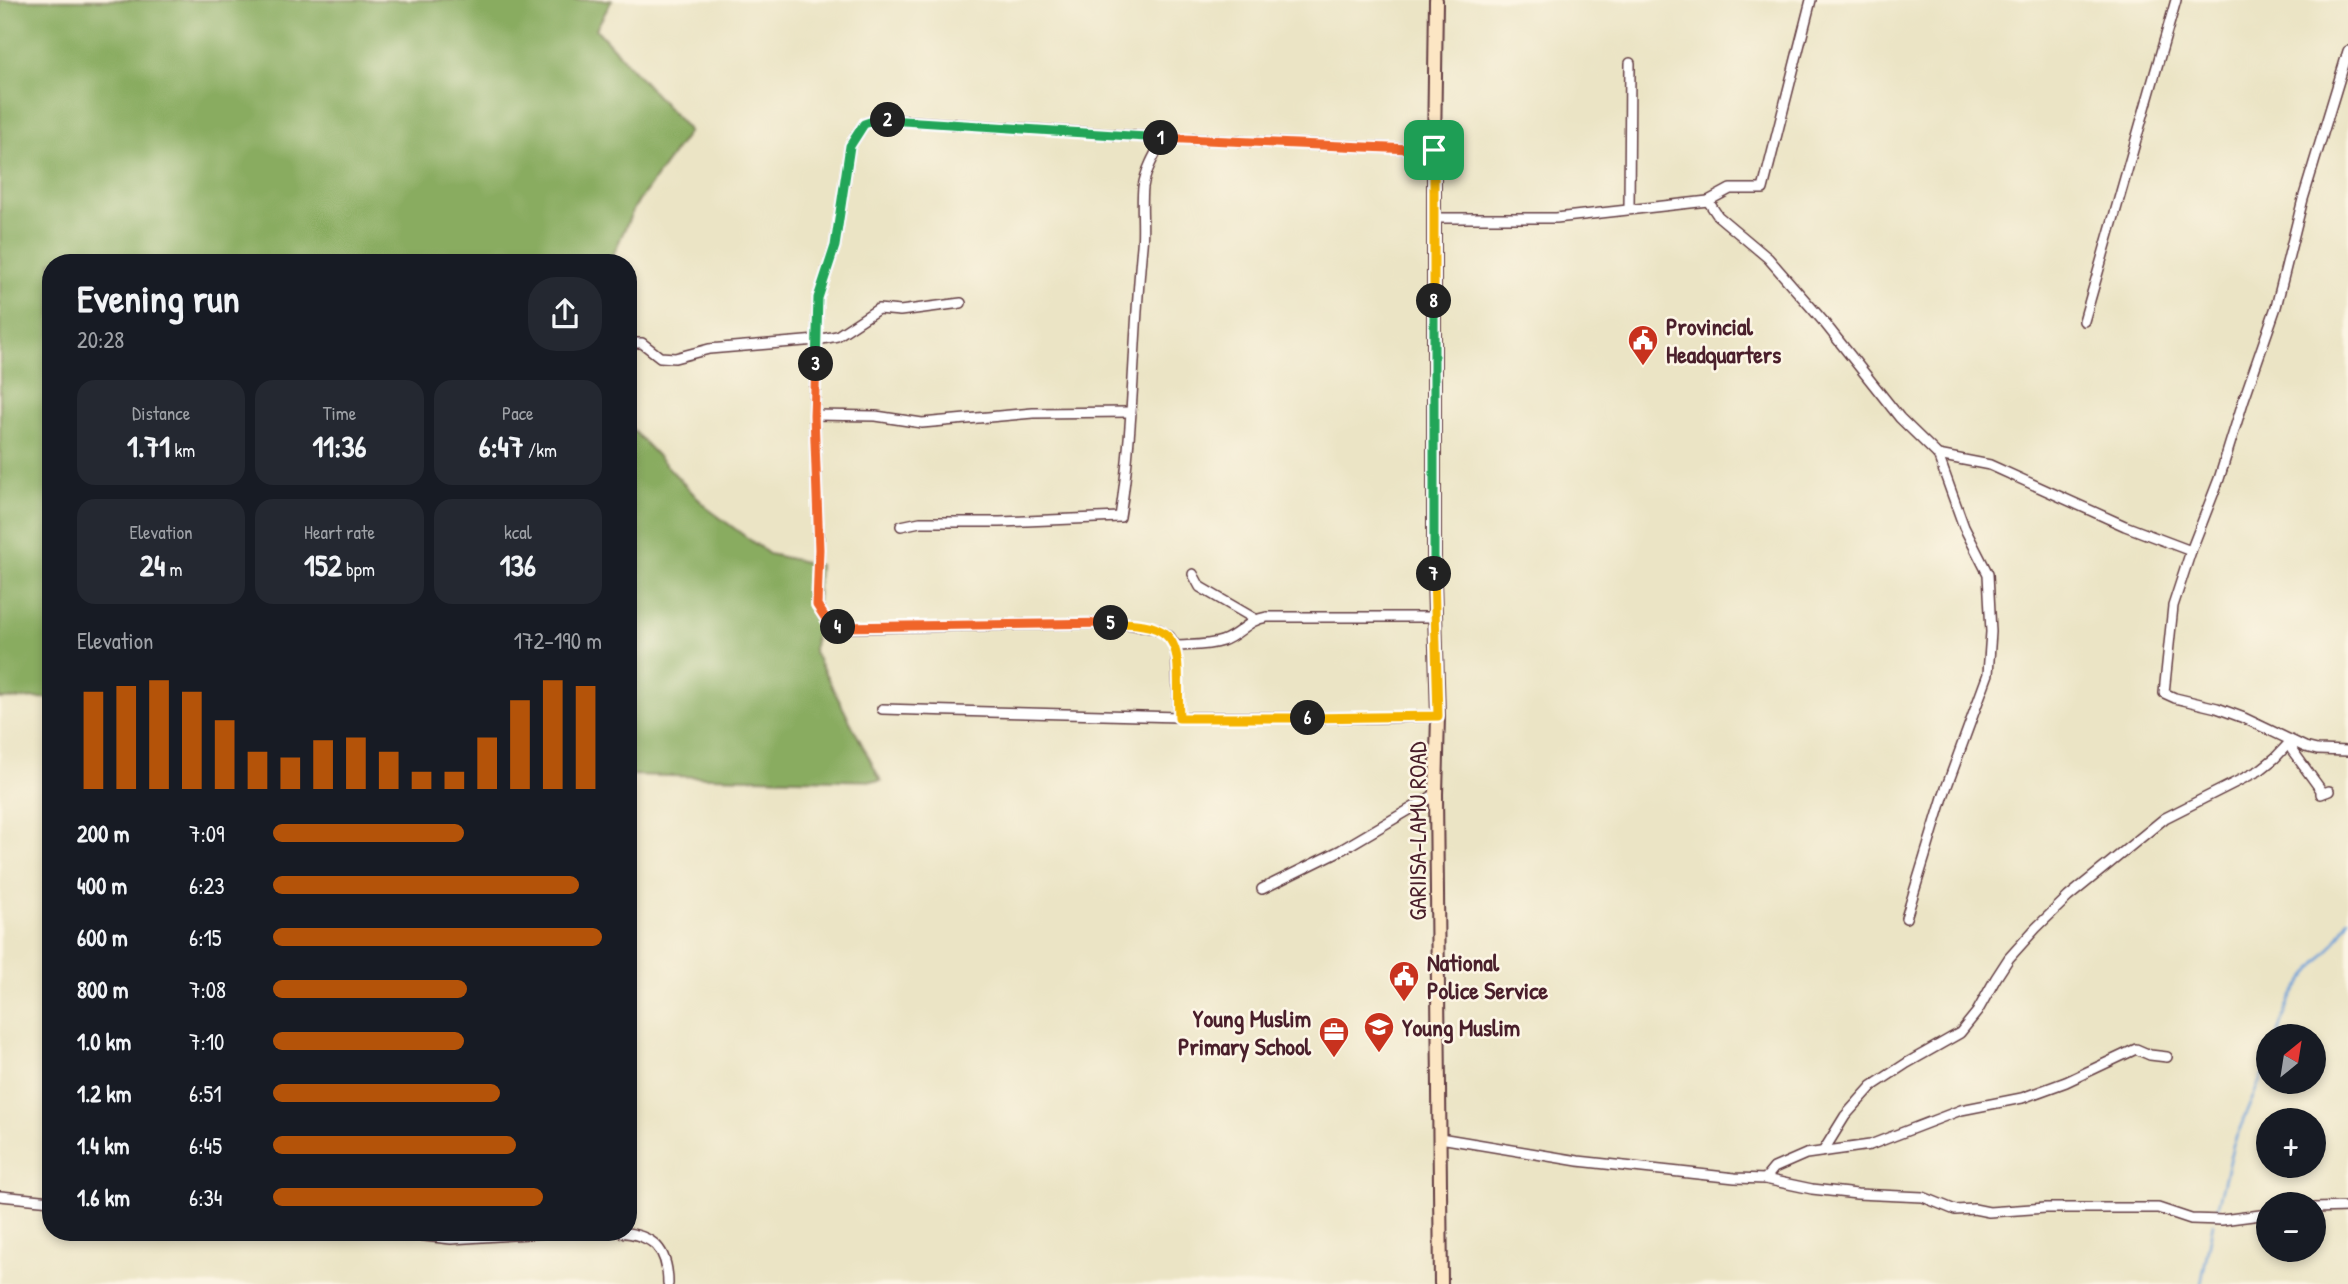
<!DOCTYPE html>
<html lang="en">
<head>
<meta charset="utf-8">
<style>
  :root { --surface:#171b24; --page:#242831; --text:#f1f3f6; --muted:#9ea1a6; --accent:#b45309 }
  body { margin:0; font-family:"Patrick Hand",sans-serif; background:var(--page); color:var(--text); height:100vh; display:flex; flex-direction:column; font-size:26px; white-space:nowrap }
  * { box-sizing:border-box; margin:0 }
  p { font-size:23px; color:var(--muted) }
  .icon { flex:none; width:38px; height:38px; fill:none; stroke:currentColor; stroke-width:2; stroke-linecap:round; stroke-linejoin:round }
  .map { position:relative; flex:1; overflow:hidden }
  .side { position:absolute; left:42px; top:254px; width:595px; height:987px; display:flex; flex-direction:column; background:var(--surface); border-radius:28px; box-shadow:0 4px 10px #0003 }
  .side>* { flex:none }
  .needle { width:46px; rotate:30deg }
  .controls { position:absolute; left:2256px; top:1024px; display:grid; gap:14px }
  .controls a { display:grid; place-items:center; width:70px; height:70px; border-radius:50%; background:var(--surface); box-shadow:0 4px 10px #0003; font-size:35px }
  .pin { position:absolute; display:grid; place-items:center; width:60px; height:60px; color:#fff; margin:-30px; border-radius:14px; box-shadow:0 4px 10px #0006 }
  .km { position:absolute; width:35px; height:35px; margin:-18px; border-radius:50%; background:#222; color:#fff; font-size:19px; line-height:35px; text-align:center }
  .round { display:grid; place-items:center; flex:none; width:74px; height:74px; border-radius:28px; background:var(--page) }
  .overview { display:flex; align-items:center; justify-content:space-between; height:119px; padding:0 35px }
  h1 { font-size:38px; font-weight:700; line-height:52px }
  .stats { display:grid; grid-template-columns:repeat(3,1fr); gap:10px; height:119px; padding:7px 35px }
  .stats div { display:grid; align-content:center; border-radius:18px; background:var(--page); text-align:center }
  .stats b { font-size:30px; font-weight:700 }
  .stats small { font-size:19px; font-weight:400 }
  .stats p { font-size:19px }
  .chart { height:196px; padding:14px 35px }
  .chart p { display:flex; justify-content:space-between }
  .chart svg { width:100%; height:126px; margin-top:7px; stroke:var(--accent); stroke-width:6 }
  ul { padding:0 35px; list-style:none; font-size:23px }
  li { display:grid; grid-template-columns:112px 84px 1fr; align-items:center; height:52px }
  li i { height:18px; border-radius:9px; background:var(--accent) }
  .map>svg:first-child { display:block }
</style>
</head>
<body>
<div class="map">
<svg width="2348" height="1284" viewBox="0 0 2348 1284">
  <rect width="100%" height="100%" fill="#fcf5e5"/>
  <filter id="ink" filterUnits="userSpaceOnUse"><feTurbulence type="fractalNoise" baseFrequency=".0143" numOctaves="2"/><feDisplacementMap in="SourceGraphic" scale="14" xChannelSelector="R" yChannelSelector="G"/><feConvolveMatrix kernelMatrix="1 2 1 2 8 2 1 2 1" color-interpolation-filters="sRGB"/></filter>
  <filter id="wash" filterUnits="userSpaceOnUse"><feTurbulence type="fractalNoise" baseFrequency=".00686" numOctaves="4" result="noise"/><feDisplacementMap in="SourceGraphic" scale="28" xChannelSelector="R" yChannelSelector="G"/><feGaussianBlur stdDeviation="1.57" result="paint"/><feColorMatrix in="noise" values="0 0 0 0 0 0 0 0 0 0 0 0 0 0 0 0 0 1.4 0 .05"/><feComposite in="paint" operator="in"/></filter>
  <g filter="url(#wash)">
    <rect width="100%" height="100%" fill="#ebe4c5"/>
    <!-- forest -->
    <g fill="#89ac61" stroke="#6a6646" stroke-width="2">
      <polygon points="0,0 612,0 596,29 689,131 634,208 610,262 51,262 51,698 0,699"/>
      <polygon points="628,425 707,508 769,554 819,565 814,652 881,781 628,775"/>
    </g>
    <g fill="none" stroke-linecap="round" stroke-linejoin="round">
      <!-- stream -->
      <g stroke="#6c9fd7" stroke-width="2.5">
        <path d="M 2278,1036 C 2282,1023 2286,1006 2293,995 C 2310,967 2336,949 2348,919"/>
        <polyline points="2215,1217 2233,1145 2268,1061"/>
        <polyline points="2201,1284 2213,1223"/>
      </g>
    </g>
  </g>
  <g filter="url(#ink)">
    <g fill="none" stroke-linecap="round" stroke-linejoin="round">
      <!-- street casing -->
      <g stroke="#623d42" stroke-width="12">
        <g id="street">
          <polyline points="1434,150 1164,138 879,119 864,124 850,146 835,246 818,298 814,415 819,549 817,605 828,622 842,628 1122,623 1158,629 1169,636 1176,646 1179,717 1378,718 1438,716"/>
          <polyline points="1708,201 1718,216 1768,258 1823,321 1900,418 1938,455 1990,465 2125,526 2191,551 2219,479 2244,399 2276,307 2303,199 2348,51"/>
          <polyline points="1629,209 1630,63"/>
          <polyline points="1434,218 1556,218 1708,201 1730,189 1763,189 1811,0"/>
          <polyline points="2084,321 2176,0"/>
          <polyline points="628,343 642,343 660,357 675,358 709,349 817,340 837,336 878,309 900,311 961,303"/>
          <polyline points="814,415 876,416 922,423 1033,413 1130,412"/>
          <path d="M 901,526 L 920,522 L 1000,522 L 1120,517 C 1134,428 1133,336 1142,246 C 1144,226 1141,207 1143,187 C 1146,169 1155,154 1164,138"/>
          <polyline points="2191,551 2173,606 2164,693 2175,698 2217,708 2244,718 2305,747 2317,750 2348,751"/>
          <polyline points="1193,574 1200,587 1255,619"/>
          <path d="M 1176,646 C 1190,645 1208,646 1222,641 C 1240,635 1247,620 1267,617 L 1436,617"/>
          <polyline points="882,709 1179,717"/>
          <polyline points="2294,742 2292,750 2321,790 2321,794 2329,791"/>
          <polyline points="1262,889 1341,850 1436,794"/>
          <polyline points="1906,918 1944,794 1988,674 1991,632 1988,574 1964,527 1938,455"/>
          <polyline points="1440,1138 1578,1161 1735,1178 1765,1179 1812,1189 1857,1194 1923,1197 1955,1210 1974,1209 1989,1212 2046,1208 2158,1208 2191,1219 2222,1220 2268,1214"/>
          <polyline points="1824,1150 1845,1116 1872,1086 1907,1063 1960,1033 1977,1012 1996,978 2009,958 2036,928 2068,897 2165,818 2260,770 2275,758 2291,741"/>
          <polyline points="1765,1179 1774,1168 1806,1154 1870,1145 1961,1110 2022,1098 2066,1082 2136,1049 2150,1055 2167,1057"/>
          <polyline points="0,1196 51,1201"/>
          <polyline points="2314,1208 2348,1207"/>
          <polyline points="390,1232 451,1239 560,1232"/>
          <path d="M 619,1232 C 654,1235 668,1249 668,1284"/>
        </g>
      </g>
      <!-- secondary casing -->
      <g stroke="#623d42" stroke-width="16">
        <polyline id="secondary" points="1436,0 1434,150 1434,580 1438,716 1436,794 1441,1284"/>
      </g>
      <!-- street -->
      <use href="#street" stroke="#fff" stroke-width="9"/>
      <!-- secondary -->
      <use href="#secondary" stroke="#fce6c4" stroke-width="12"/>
    </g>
  </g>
  <g fill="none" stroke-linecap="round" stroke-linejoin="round" filter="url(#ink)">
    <!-- split-1 casing -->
    <g stroke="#fff" stroke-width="14">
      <polyline id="split-1" points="1161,138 1434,150"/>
    </g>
    <!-- split-2 casing -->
    <g stroke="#fff" stroke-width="14">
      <polyline id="split-2" points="888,120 1161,138"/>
    </g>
    <!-- split-3 casing -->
    <g stroke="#fff" stroke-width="14">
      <polyline id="split-3" points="816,364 818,298 835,246 850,146 864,124 879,119 888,120"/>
    </g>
    <!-- split-4 casing -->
    <g stroke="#fff" stroke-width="14">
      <polyline id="split-4" points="816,364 814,415 819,549 817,605 828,622 838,627"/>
    </g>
    <!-- split-5 casing -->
    <g stroke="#fff" stroke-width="14">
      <polyline id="split-5" points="838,627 1111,623"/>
    </g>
    <!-- split-6 casing -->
    <g stroke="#fff" stroke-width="14">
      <path id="split-6" d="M 1111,623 C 1191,621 1176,655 1179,718 L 1308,718"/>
    </g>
    <!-- split-7 casing -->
    <g stroke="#fff" stroke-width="14">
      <polyline id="split-7" points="1308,718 1438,716 1434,574"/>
    </g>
    <!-- split-8 casing -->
    <g stroke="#fff" stroke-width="14">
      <polyline id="split-8" points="1434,301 1434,574"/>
    </g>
    <!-- split-9 casing -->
    <g stroke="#fff" stroke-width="14">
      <polyline id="split-9" points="1434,150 1434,301"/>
    </g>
    <!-- split-1 -->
    <use href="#split-1" stroke="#f0652b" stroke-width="9"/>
    <!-- split-2 -->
    <use href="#split-2" stroke="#22a559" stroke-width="9"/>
    <!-- split-3 -->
    <use href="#split-3" stroke="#22a559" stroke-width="9"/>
    <!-- split-4 -->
    <use href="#split-4" stroke="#f0652b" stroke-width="9"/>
    <!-- split-5 -->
    <use href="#split-5" stroke="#f0652b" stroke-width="9"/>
    <!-- split-6 -->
    <use href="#split-6" stroke="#f5b400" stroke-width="9"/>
    <!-- split-7 -->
    <use href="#split-7" stroke="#f5b400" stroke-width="9"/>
    <!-- split-8 -->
    <use href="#split-8" stroke="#22a559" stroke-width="9"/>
    <!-- split-9 -->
    <use href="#split-9" stroke="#f5b400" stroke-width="9"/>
  </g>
  <!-- icons -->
  <defs>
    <g id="civic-pin" transform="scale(1.575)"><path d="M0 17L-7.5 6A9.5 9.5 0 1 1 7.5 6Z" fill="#c8321e" stroke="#fcf5e5"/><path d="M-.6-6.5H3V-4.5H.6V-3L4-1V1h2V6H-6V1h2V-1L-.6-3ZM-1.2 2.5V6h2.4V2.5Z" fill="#fff"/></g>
    <g id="school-pin" transform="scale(1.575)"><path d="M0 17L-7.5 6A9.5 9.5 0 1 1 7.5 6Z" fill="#c8321e" stroke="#fcf5e5"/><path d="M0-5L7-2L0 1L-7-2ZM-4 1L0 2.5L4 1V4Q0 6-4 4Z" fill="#fff"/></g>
    <g id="office-pin" transform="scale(1.575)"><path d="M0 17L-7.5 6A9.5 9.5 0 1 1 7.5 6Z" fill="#c8321e" stroke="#fcf5e5"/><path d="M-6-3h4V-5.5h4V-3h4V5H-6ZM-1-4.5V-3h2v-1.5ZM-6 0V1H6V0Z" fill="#fff"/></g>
  </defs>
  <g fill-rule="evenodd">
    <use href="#civic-pin" x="1643" y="340"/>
    <use href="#civic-pin" x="1404" y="976"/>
    <use href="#school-pin" x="1379" y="1027"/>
    <use href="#office-pin" x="1334" y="1032"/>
  </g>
  <g text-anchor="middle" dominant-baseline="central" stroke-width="5" stroke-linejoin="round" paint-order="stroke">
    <!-- poi labels -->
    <g font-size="24" font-weight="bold" fill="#4a1f2b" stroke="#fcf5e5" text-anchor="start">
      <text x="1666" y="326">Provincial<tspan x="1666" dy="28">Headquarters</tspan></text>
      <text x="1427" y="962">National<tspan x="1427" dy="28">Police Service</tspan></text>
      <text x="1311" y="1018" text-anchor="end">Young Muslim<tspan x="1311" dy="28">Primary School</tspan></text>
      <text x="1402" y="1027">Young Muslim</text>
    </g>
    <!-- street labels -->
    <g font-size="24" fill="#4a1f2b" stroke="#fcf5e5">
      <text transform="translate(1417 831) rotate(-90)">GARIISA-LAMU ROAD</text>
    </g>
  </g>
</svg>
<div class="controls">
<a><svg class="needle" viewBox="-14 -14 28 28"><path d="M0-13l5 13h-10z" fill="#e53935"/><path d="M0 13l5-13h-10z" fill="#9ea1a6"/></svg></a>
<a>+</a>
<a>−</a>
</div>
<div class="pin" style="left:1434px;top:150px;background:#1e9e55"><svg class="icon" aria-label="arrive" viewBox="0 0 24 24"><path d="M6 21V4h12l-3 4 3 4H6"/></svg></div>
<b class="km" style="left:1161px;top:138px">1</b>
<b class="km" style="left:888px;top:120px">2</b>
<b class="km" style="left:816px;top:364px">3</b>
<b class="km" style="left:838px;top:627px">4</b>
<b class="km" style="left:1111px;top:623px">5</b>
<b class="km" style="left:1308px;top:718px">6</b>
<b class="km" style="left:1434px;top:574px">7</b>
<b class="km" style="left:1434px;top:301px">8</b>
<section class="side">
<div class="overview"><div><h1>Evening run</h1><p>20:28</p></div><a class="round"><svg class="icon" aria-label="share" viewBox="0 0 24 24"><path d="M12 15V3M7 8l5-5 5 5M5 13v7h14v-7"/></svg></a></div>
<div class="stats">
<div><p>Distance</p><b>1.71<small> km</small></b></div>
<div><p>Time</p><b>11:36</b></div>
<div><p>Pace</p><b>6:47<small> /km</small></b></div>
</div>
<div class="stats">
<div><p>Elevation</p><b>24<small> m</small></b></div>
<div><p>Heart rate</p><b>152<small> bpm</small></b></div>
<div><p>kcal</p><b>136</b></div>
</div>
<div class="chart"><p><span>Elevation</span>172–190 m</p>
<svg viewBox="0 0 160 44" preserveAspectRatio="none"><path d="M5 44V10M15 44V8M25 44V6M35 44V10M45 44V20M55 44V31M65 44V33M75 44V27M85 44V26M95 44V31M105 44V38M115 44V38M125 44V26M135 44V13M145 44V6M155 44V8"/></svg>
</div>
<ul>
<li><b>200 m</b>7:09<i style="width:58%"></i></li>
<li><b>400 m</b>6:23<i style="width:93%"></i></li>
<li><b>600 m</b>6:15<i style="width:100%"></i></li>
<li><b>800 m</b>7:08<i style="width:59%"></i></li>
<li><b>1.0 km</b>7:10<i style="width:58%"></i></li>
<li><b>1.2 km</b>6:51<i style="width:69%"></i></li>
<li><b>1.4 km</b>6:45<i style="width:74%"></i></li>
<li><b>1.6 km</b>6:34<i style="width:82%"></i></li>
</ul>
</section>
</div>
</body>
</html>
